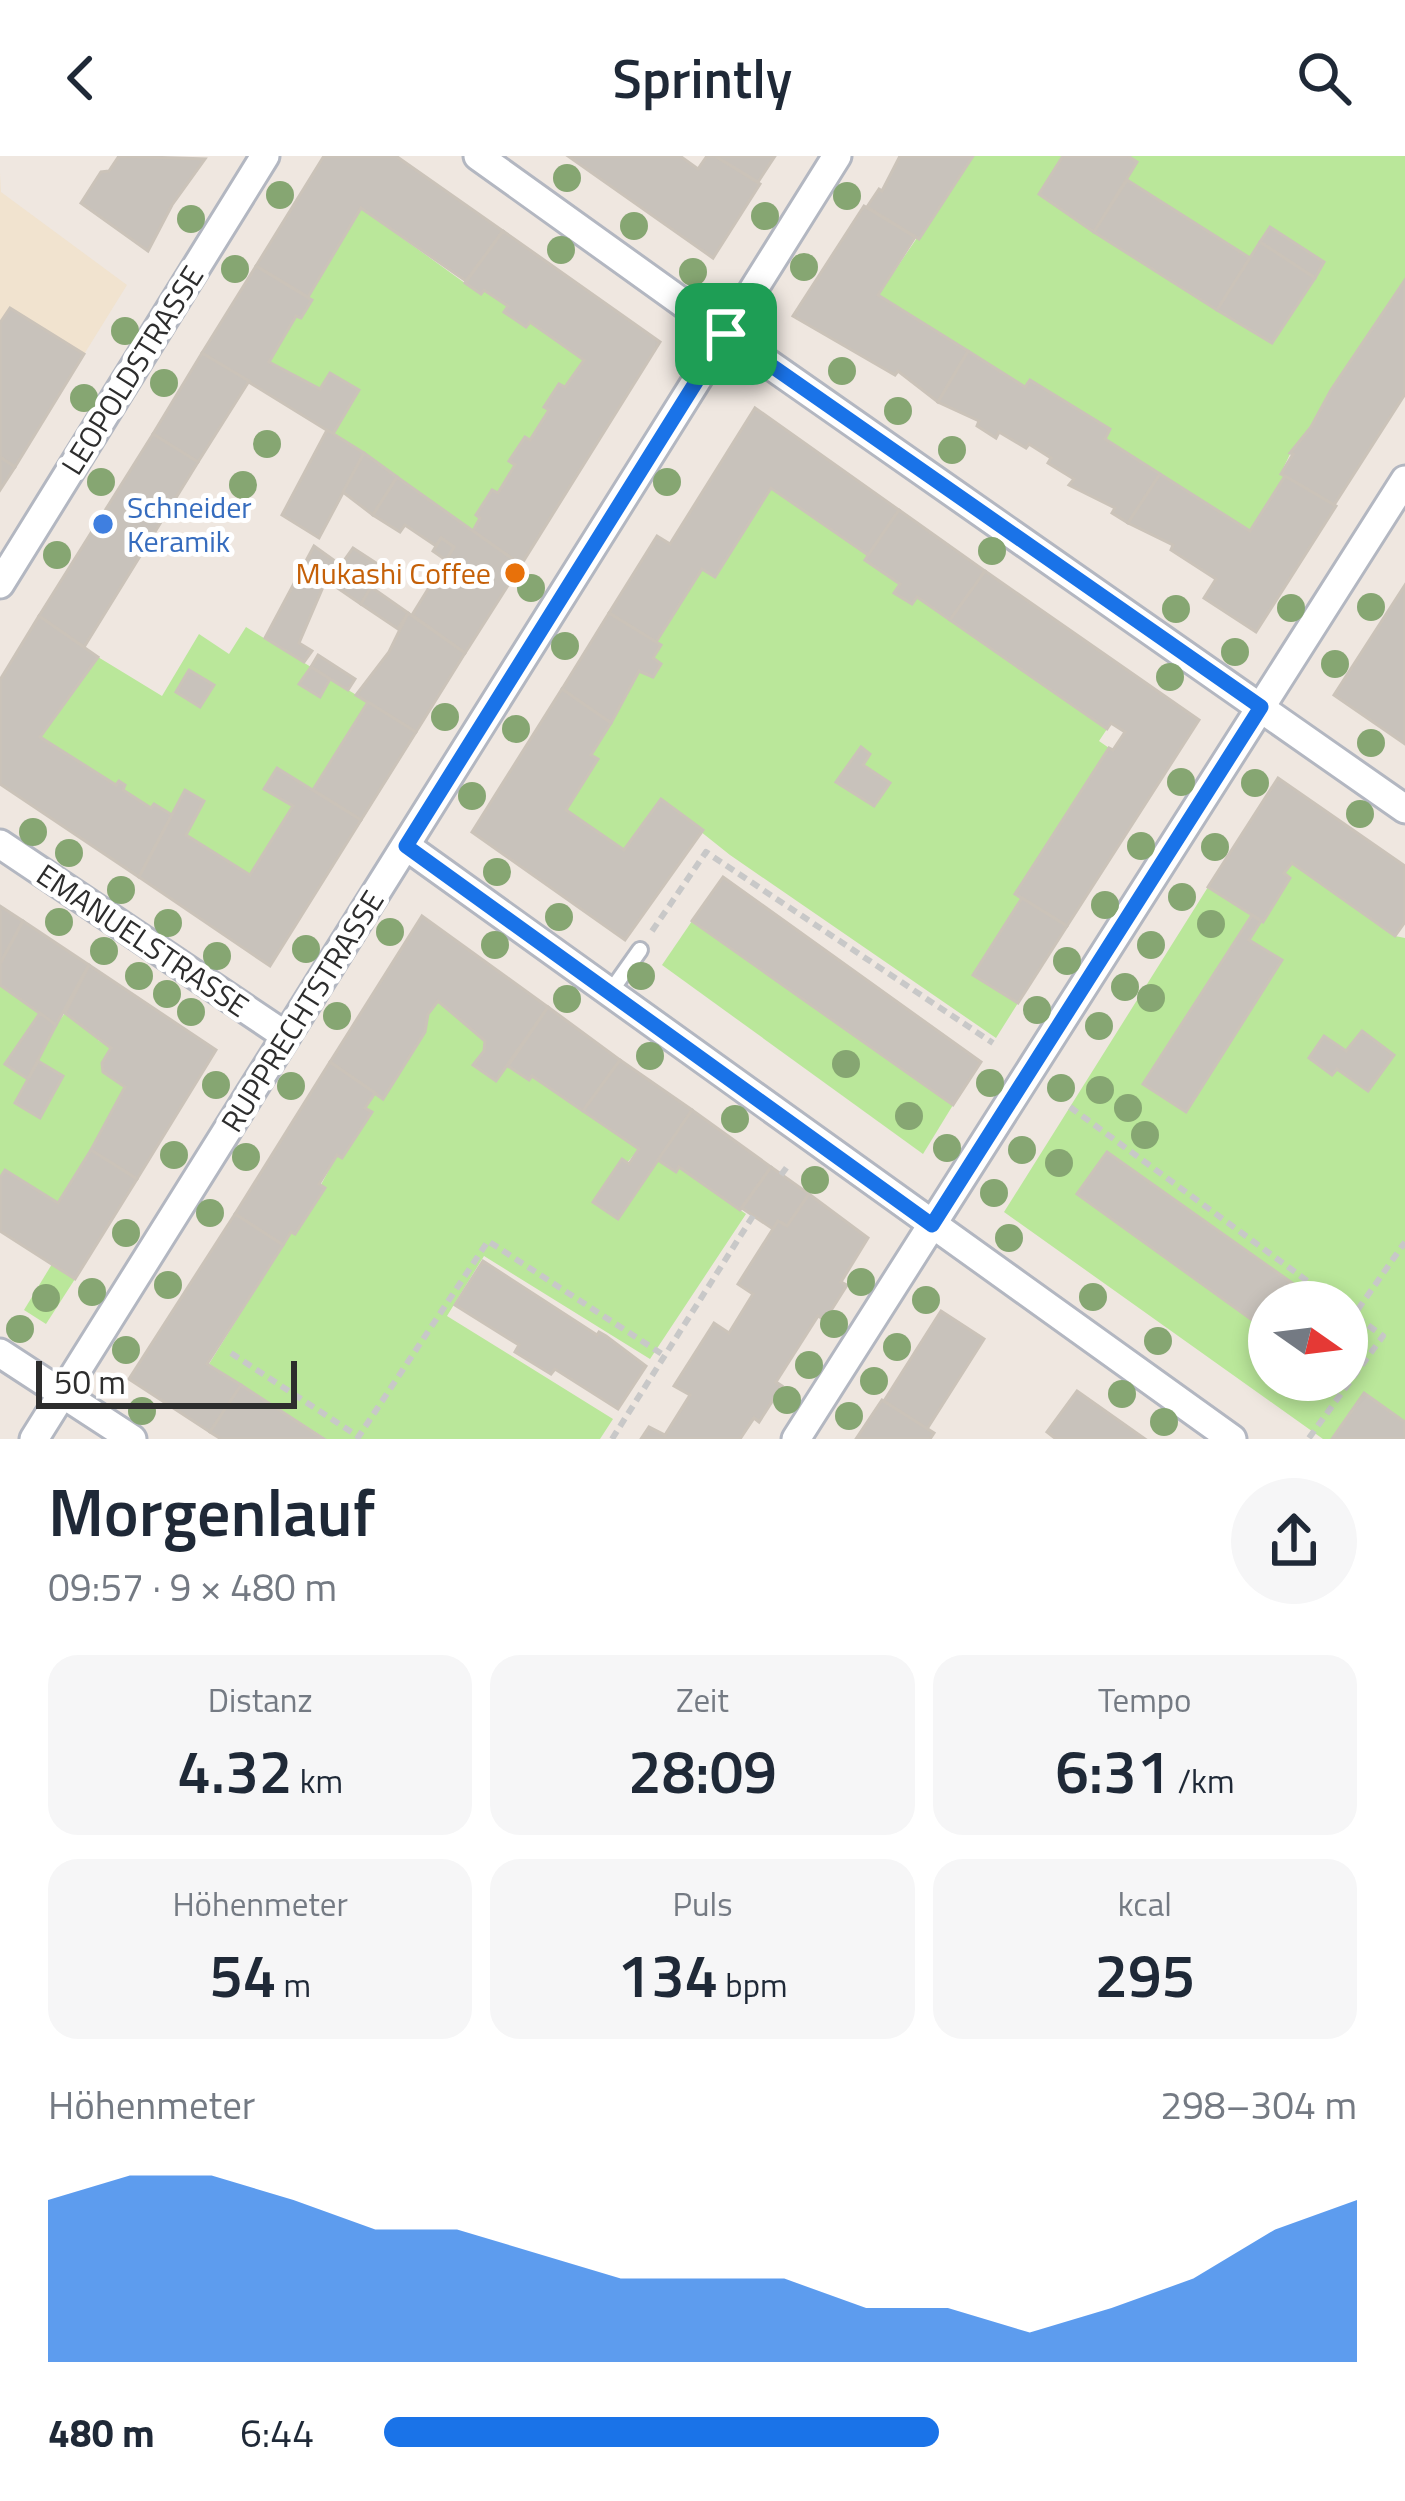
<!DOCTYPE html>
<html lang="de">
<head>
<meta charset="utf-8">
<style>
  :root { --surface:#fff; --page:#f6f6f7; --text:#1f2937; --muted:#747a83; --accent:#1a73e8 }
  body { margin:0; font-family:"Titillium Web",sans-serif; background:var(--page); color:var(--text); height:100vh; display:flex; flex-direction:column; font-size:45px; white-space:nowrap }
  * { box-sizing:border-box; margin:0 }
  p { font-size:39px; color:var(--muted) }
  .icon { flex:none; width:66px; height:66px; fill:none; stroke:currentColor; stroke-width:2; stroke-linecap:round; stroke-linejoin:round }
  .map { position:relative; height:1283px; overflow:hidden }
  .panel { display:flex; flex-direction:column; background:var(--surface); flex:1 }
  .panel>* { flex:none }
  .needle { width:78px; rotate:104deg }
  .buttons { position:absolute; left:1248px; top:1125px; display:grid; gap:24px }
  .buttons a { display:grid; place-items:center; width:120px; height:120px; border-radius:50%; background:var(--surface); box-shadow:0 6px 18px #0003; font-size:60px }
  .scale { position:absolute; left:36px; bottom:30px; width:261px; box-sizing:border-box; padding-left:12px; border:6px solid #2d2d2d; border-top:0; font-size:33px; line-height:42px; white-space:nowrap; color:#2d2d2d; -webkit-text-stroke:9px #fff; paint-order:stroke }
  .pin { position:absolute; display:grid; place-items:center; width:102px; height:102px; color:#fff; margin:-51px; border-radius:24px; box-shadow:0 6px 18px #0006 }
  .round { display:grid; place-items:center; flex:none; width:126px; height:126px; border-radius:63px; background:var(--page) }
  .overview { display:flex; align-items:center; justify-content:space-between; height:204px; padding:0 48px }
  h1 { font-size:66px; font-weight:600; line-height:90px }
  .stats { display:grid; grid-template-columns:repeat(3,1fr); gap:18px; height:204px; padding:12px 48px }
  .stats div { display:grid; align-content:center; border-radius:30px; background:var(--page); text-align:center }
  .stats b { font-size:60px; font-weight:600 }
  .stats small { font-size:33px; font-weight:400 }
  .stats p { font-size:33px }
  .chart { height:336px; padding:24px 48px }
  .chart p { display:flex; justify-content:space-between }
  .chart svg { width:100%; height:216px; margin-top:12px; fill:var(--accent); opacity:.7 }
  ul { padding:0 48px; list-style:none; font-size:39px }
  li { display:grid; grid-template-columns:192px 144px 1fr; align-items:center; height:90px }
  li i { height:30px; border-radius:15px; background:var(--accent) }
  header { display:flex; justify-content:space-between; align-items:center; height:156px; padding:0 48px; background:var(--surface); font-size:54px; font-weight:600 }
  .map>svg:first-child { display:block }
</style>
</head>
<body>
<header><svg class="icon" aria-label="back" viewBox="0 0 24 24"><path d="M15 5l-7 7 7 7"/></svg>Sprintly<svg class="icon" aria-label="search" viewBox="0 0 24 24"><circle cx="10" cy="10" r="6"/><path d="M15 15l6 6"/></svg></header>
<div class="map">
<svg width="1405" height="1283" viewBox="0 0 1405 1283">
  <rect width="100%" height="100%" fill="#efe7e0"/>
  <!-- education -->
  <polygon fill="#f1e3cf" points="0,17 1,36 127,129 0,334"/>
  <!-- green -->
  <g fill="#bae79a" fill-rule="evenodd">
    <polygon points="973,0 1405,0 1405,124 1331,233 1311,271 1291,296 1281,317 1285,320 1250,375 1105,283 1030,225 1025,231 878,139"/>
    <polygon points="361,52 480,138 484,134 508,150 505,156 525,171 530,166 584,204 565,231 558,229 544,250 549,254 530,284 525,282 515,309 498,337 492,335 477,358 480,362 473,375 333,278 359,234 331,217 320,233 269,206 296,160 301,162 312,145 308,141"/>
    <polygon points="771,332 868,399 865,404 900,428 895,437 912,448 917,441 1107,573 1099,585 1109,592 1016,737 1022,742 973,819 1018,847 996,882 730,699 661,644 624,694 566,654 598,604 591,599 628,538 625,536 639,515 653,520 661,509 653,502 661,490 656,486 702,413 716,421"/>
    <polygon points="246,471 311,511 299,528 319,541 330,523 368,546 313,634 276,613 264,633 293,650 250,719 186,679 203,645 185,634 172,659 155,648 151,652 123,634 119,626 116,629 40,581 98,501 162,540 199,478 229,498"/>
    <path d="M 1292,707 L 1395,780 L 1405,782 L 1405,1266 L 1364,1237 L 1332,1283 L 1323,1283 L 1004,1056 L 1208,731 L 1252,759 L 1144,928 L 1186,955 L 1282,805 L 1249,784 L 1290,723 L 1284,717 ZM 1269,1146 L 1347,1146 L 1347,1224 L 1269,1224 Z"/>
    <polygon points="692,765 953,949 923,998 662,809"/>
    <polygon points="0,829 56,869 65,857 99,880 98,884 111,892 102,907 103,916 125,931 118,944 120,946 58,1047 6,1014 0,1022"/>
    <polygon points="438,845 485,885 484,895 473,910 495,925 508,910 528,924 532,920 639,993 594,1045 658,1004 675,1016 679,1011 746,1058 650,1203 484,1100 447,1160 613,1263 600,1283 326,1283 209,1208 291,1076 295,1077 337,999 343,1001 371,957 365,952 375,937 384,942 424,876 428,858"/>
    <polygon points="52,1108 75,1123 46,1168 24,1154"/>
  </g>
  <!-- building -->
  <g fill="#c8c2bb" stroke="#cbc3b9" stroke-width="3">
    <polygon points="119,0 205,3 172,49 148,95 81,47 101,16 109,15"/>
    <polygon points="324,0 396,0 503,75 466,125 361,52 308,141 256,110"/>
    <polygon points="568,0 680,0 698,13 707,0 715,0 760,28 713,102"/>
    <polygon points="715,0 775,0 758,26"/>
    <polygon points="900,0 973,0 919,83 867,51 879,33 882,35"/>
    <polygon points="1063,0 1128,0 1137,6 1094,76 1039,38"/>
    <polygon points="1127,24 1250,102 1217,154 1094,76"/>
    <polygon points="864,50 915,81 878,139 968,195 938,246 898,215 895,219 793,160"/>
    <polygon points="1270,71 1324,106 1315,122 1260,86"/>
    <polygon points="503,75 660,186 521,409 473,375 480,362 476,359 492,334 498,337 515,309 509,305 525,281 530,284 549,254 544,251 559,228 565,231 584,204 530,166 526,171 504,156 508,150 484,134 481,138 465,127"/>
    <polygon points="1260,86 1315,122 1272,187 1217,154"/>
    <polygon points="256,110 312,144 301,162 296,160 269,206 320,233 330,217 359,234 333,278 202,197"/>
    <polygon points="1405,124 1405,238 1334,349 1281,318 1293,298 1290,297 1311,271 1331,234"/>
    <polygon points="10,152 84,198 15,311 0,301 0,167"/>
    <polygon points="968,195 1025,231 1030,224 1110,273 1105,283 1160,318 1128,367 1112,357 1115,352 1069,329 1074,323 1048,307 1051,302 1029,288 1026,292 999,276 996,282 977,270 979,265 938,246"/>
    <polygon points="202,197 249,225 198,306 153,278"/>
    <polygon points="755,252 899,354 868,399 771,332 715,421 702,413 656,486 609,457 657,380 670,388"/>
    <polygon points="327,274 364,297 319,382 282,359"/>
    <polygon points="153,278 198,306 84,491 39,460"/>
    <polygon points="364,297 397,321 373,359 343,336"/>
    <polygon points="0,301 15,311 0,334"/>
    <polygon points="1160,318 1250,375 1285,320 1336,350 1256,476 1204,442 1216,423 1171,394 1173,389 1128,367"/>
    <polygon points="397,321 521,409 465,497 412,459 454,391 441,382 436,390 405,369 400,376 373,359"/>
    <polygon points="899,354 985,415 950,464 917,441 912,448 894,437 900,428 865,404"/>
    <polygon points="441,382 454,391 446,404 433,395"/>
    <polygon points="314,390 371,431 361,448 326,424 299,487 312,495 304,506 265,482"/>
    <polygon points="353,392 379,409 367,428 341,409"/>
    <polygon points="985,415 1199,564 1067,770 1015,738 1109,592 1113,594 1125,576 1111,567 1107,573 950,464"/>
    <polygon points="1405,429 1405,588 1334,539"/>
    <polygon points="371,431 408,457 398,473 361,448"/>
    <polygon points="408,457 465,497 416,576 356,539 389,496"/>
    <polygon points="609,457 661,489 653,502 661,508 653,521 639,515 611,567 562,533"/>
    <polygon points="39,460 98,501 40,581 116,629 119,625 125,629 123,634 151,652 154,648 172,659 139,721 0,628 0,524"/>
    <polygon points="318,499 355,523 348,534 311,511"/>
    <polygon points="311,511 330,523 320,541 299,528"/>
    <polygon points="189,514 214,529 200,551 176,536"/>
    <polygon points="562,533 611,567 591,599 598,603 566,654 624,694 661,643 703,674 625,784 472,676"/>
    <polygon points="368,546 416,576 361,664 313,634"/>
    <polygon points="861,591 870,598 863,609 890,627 874,650 836,626"/>
    <polygon points="277,612 361,664 270,810 139,721 185,634 204,645 186,679 250,719 293,650 264,633"/>
    <polygon points="1278,622 1405,710 1405,766 1395,780 1292,707 1284,717 1290,722 1263,766 1208,731"/>
    <polygon points="723,721 981,906 953,949 692,765"/>
    <polygon points="1022,742 1067,770 1018,847 973,819"/>
    <polygon points="0,750 23,765 0,808"/>
    <polygon points="1252,759 1261,765 1249,784 1282,804 1186,956 1143,928"/>
    <polygon points="422,760 548,851 496,925 473,909 484,895 485,885 438,845 428,858 425,876 383,943 330,906"/>
    <polygon points="23,765 89,809 56,869 0,829 0,808"/>
    <polygon points="89,809 216,894 137,1023 91,994 125,931 103,916 102,907 111,892 65,857"/>
    <polygon points="548,851 620,904 583,955 532,920 529,924 508,910"/>
    <polygon points="40,857 56,869 28,923 5,908"/>
    <polygon points="1362,875 1394,899 1368,935 1337,913 1332,919 1309,902 1324,880 1346,895"/>
    <polygon points="620,904 692,954 618,1063 593,1046 622,1003 629,1008 639,993 583,955"/>
    <polygon points="38,905 63,920 40,962 15,947"/>
    <polygon points="330,906 375,937 365,952 372,956 342,1002 337,999 319,1028 325,1032 295,1078 291,1076 283,1089 235,1058"/>
    <polygon points="692,954 771,1011 740,1054 679,1011 676,1016 658,1004"/>
    <polygon points="91,994 137,1023 75,1123 0,1075 0,1022 5,1014 58,1047"/>
    <polygon points="1107,996 1319,1146 1269,1146 1269,1176 1077,1038"/>
    <polygon points="771,1011 809,1038 787,1070 778,1065 773,1073 742,1052"/>
    <polygon points="809,1038 868,1082 841,1126 847,1129 825,1164 818,1160 776,1226 782,1230 759,1266 754,1262 740,1283 641,1283 649,1271 665,1279 690,1239 674,1230 714,1167 729,1177 753,1138 738,1128 778,1065 787,1070"/>
    <polygon points="235,1058 283,1089 207,1208 241,1229 210,1276 129,1223"/>
    <polygon points="483,1105 597,1179 599,1176 606,1180 646,1210 618,1253 555,1213 551,1218 515,1196 519,1189 455,1149"/>
    <polygon points="941,1155 984,1183 927,1273 884,1245"/>
    <polygon points="1347,1166 1365,1178 1347,1204"/>
    <polygon points="241,1229 324,1283 221,1283 210,1276"/>
    <polygon points="1077,1235 1145,1283 1056,1283 1047,1276"/>
    <polygon points="1364,1237 1405,1266 1405,1283 1332,1283"/>
    <polygon points="882,1244 934,1277 930,1283 856,1283"/>
  </g>
  <g fill="none" stroke-linecap="round" stroke-linejoin="round">
    <!-- lane casing -->
    <g stroke="#b3b7c1" stroke-width="20">
      <polyline id="lane" points="611,835 640,794"/>
    </g>
    <!-- street casing -->
    <g stroke="#b3b7c1" stroke-width="33">
      <g id="street">
        <polyline points="478,0 726,178 1405,653"/>
        <polyline points="0,428 265,0"/>
        <polyline points="0,688 286,880"/>
        <polyline points="406,690 1232,1283"/>
        <polyline points="0,1197 132,1283"/>
        <polyline points="34,1283 837,0"/>
        <polyline points="796,1283 1405,324"/>
      </g>
    </g>
    <!-- path -->
    <g stroke="#c8c8c8" stroke-width="6" stroke-dasharray="9 6" stroke-linecap="butt">
      <polyline points="652,775 706,696 993,887"/>
      <polyline points="1070,951 1336,1146"/>
      <polyline points="781,1019 787,1011"/>
      <polyline points="1347,1154 1354,1159 1405,1086"/>
      <polyline points="231,1197 359,1281"/>
      <polyline points="1309,1282 1383,1180 1354,1159"/>
      <polyline points="357,1283 488,1085 665,1200"/>
      <polyline points="612,1283 753,1060"/>
    </g>
    <!-- lane -->
    <use href="#lane" stroke="#fff" stroke-width="14"/>
    <!-- street -->
    <use href="#street" stroke="#fff" stroke-width="27"/>
  </g>
  <!-- trees -->
  <g fill="#86a672">
    <circle cx="567" cy="22" r="14"/>
    <circle cx="280" cy="39" r="14"/>
    <circle cx="847" cy="40" r="14"/>
    <circle cx="765" cy="60" r="14"/>
    <circle cx="191" cy="63" r="14"/>
    <circle cx="634" cy="70" r="14"/>
    <circle cx="561" cy="94" r="14"/>
    <circle cx="804" cy="111" r="14"/>
    <circle cx="235" cy="113" r="14"/>
    <circle cx="693" cy="116" r="14"/>
    <circle cx="125" cy="175" r="14"/>
    <circle cx="842" cy="215" r="14"/>
    <circle cx="164" cy="227" r="14"/>
    <circle cx="84" cy="242" r="14"/>
    <circle cx="898" cy="255" r="14"/>
    <circle cx="267" cy="288" r="14"/>
    <circle cx="952" cy="294" r="14"/>
    <circle cx="101" cy="326" r="14"/>
    <circle cx="667" cy="326" r="14"/>
    <circle cx="243" cy="329" r="14"/>
    <circle cx="992" cy="395" r="14"/>
    <circle cx="57" cy="399" r="14"/>
    <circle cx="531" cy="432" r="14"/>
    <circle cx="1371" cy="451" r="14"/>
    <circle cx="1291" cy="452" r="14"/>
    <circle cx="1176" cy="453" r="14"/>
    <circle cx="565" cy="490" r="14"/>
    <circle cx="1235" cy="496" r="14"/>
    <circle cx="1335" cy="508" r="14"/>
    <circle cx="1170" cy="521" r="14"/>
    <circle cx="445" cy="561" r="14"/>
    <circle cx="516" cy="573" r="14"/>
    <circle cx="1371" cy="587" r="14"/>
    <circle cx="1181" cy="626" r="14"/>
    <circle cx="1255" cy="627" r="14"/>
    <circle cx="472" cy="640" r="14"/>
    <circle cx="1360" cy="658" r="14"/>
    <circle cx="33" cy="676" r="14"/>
    <circle cx="1141" cy="690" r="14"/>
    <circle cx="1215" cy="691" r="14"/>
    <circle cx="69" cy="697" r="14"/>
    <circle cx="497" cy="716" r="14"/>
    <circle cx="121" cy="734" r="14"/>
    <circle cx="1182" cy="741" r="14"/>
    <circle cx="1105" cy="749" r="14"/>
    <circle cx="559" cy="761" r="14"/>
    <circle cx="59" cy="766" r="14"/>
    <circle cx="168" cy="767" r="14"/>
    <circle cx="1211" cy="768" r="14"/>
    <circle cx="390" cy="776" r="14"/>
    <circle cx="495" cy="789" r="14"/>
    <circle cx="1151" cy="789" r="14"/>
    <circle cx="306" cy="793" r="14"/>
    <circle cx="104" cy="795" r="14"/>
    <circle cx="217" cy="800" r="14"/>
    <circle cx="1067" cy="805" r="14"/>
    <circle cx="139" cy="820" r="14"/>
    <circle cx="641" cy="820" r="14"/>
    <circle cx="1125" cy="831" r="14"/>
    <circle cx="167" cy="838" r="14"/>
    <circle cx="1151" cy="842" r="14"/>
    <circle cx="567" cy="843" r="14"/>
    <circle cx="1037" cy="854" r="14"/>
    <circle cx="191" cy="856" r="14"/>
    <circle cx="337" cy="860" r="14"/>
    <circle cx="1099" cy="870" r="14"/>
    <circle cx="650" cy="900" r="14"/>
    <circle cx="846" cy="908" r="14"/>
    <circle cx="990" cy="927" r="14"/>
    <circle cx="216" cy="929" r="14"/>
    <circle cx="291" cy="930" r="14"/>
    <circle cx="1061" cy="932" r="14"/>
    <circle cx="1100" cy="934" r="14"/>
    <circle cx="1128" cy="952" r="14"/>
    <circle cx="909" cy="960" r="14"/>
    <circle cx="735" cy="963" r="14"/>
    <circle cx="1145" cy="979" r="14"/>
    <circle cx="947" cy="992" r="14"/>
    <circle cx="1022" cy="994" r="14"/>
    <circle cx="174" cy="999" r="14"/>
    <circle cx="246" cy="1001" r="14"/>
    <circle cx="1059" cy="1007" r="14"/>
    <circle cx="815" cy="1024" r="14"/>
    <circle cx="994" cy="1037" r="14"/>
    <circle cx="210" cy="1057" r="14"/>
    <circle cx="126" cy="1077" r="14"/>
    <circle cx="1009" cy="1082" r="14"/>
    <circle cx="861" cy="1126" r="14"/>
    <circle cx="168" cy="1129" r="14"/>
    <circle cx="92" cy="1136" r="14"/>
    <circle cx="1093" cy="1141" r="14"/>
    <circle cx="46" cy="1142" r="14"/>
    <circle cx="926" cy="1144" r="14"/>
    <circle cx="834" cy="1168" r="14"/>
    <circle cx="20" cy="1173" r="14"/>
    <circle cx="1158" cy="1185" r="14"/>
    <circle cx="897" cy="1191" r="14"/>
    <circle cx="126" cy="1194" r="14"/>
    <circle cx="809" cy="1209" r="14"/>
    <circle cx="874" cy="1225" r="14"/>
    <circle cx="1122" cy="1238" r="14"/>
    <circle cx="787" cy="1244" r="14"/>
    <circle cx="142" cy="1255" r="14"/>
    <circle cx="849" cy="1260" r="14"/>
    <circle cx="1164" cy="1266" r="14"/>
  </g>
  <g fill="none" stroke-linecap="round" stroke-linejoin="round">
    <!-- route casing -->
    <g stroke="#fff" stroke-width="24">
      <polygon id="route" points="726,178 1261,551 932,1069 406,690"/>
    </g>
    <!-- route -->
    <use href="#route" stroke="#1a73e8" stroke-width="15"/>
  </g>
  <!-- markers -->
  <circle fill="#3f7fe0" stroke="#fff" stroke-width="4.5" cx="103" cy="368" r="12"/>
  <circle fill="#e8710a" stroke="#fff" stroke-width="4.5" cx="515" cy="417" r="12"/>
  <g text-anchor="middle" dominant-baseline="central" stroke-width="10" stroke-linejoin="round" paint-order="stroke">
    <!-- street labels -->
    <g font-size="30" fill="#2d2d2d" stroke="#fff">
      <text transform="translate(132 214) rotate(-58)">LEOPOLDSTRASSE</text>
      <text transform="translate(143 784) rotate(34)">EMANUELSTRASSE</text>
      <text transform="translate(302 855) rotate(-58)">RUPPRECHTSTRASSE</text>
    </g>
    <!-- shop labels -->
    <g font-size="30" fill="#366cbe" stroke="#fff" text-anchor="start">
      <text x="127" y="351">Schneider<tspan x="127" dy="34">Keramik</tspan></text>
    </g>
    <!-- food labels -->
    <g font-size="30" fill="#c56008" stroke="#fff" text-anchor="end">
      <text x="491" y="417">Mukashi Coffee</text>
    </g>
  </g>
</svg>
<div class="buttons">
<a><svg class="needle" viewBox="-14 -14 28 28"><path d="M0-13l5 13h-10z" fill="#e53935"/><path d="M0 13l5-13h-10z" fill="#747a83"/></svg></a>
</div>
<div class="scale">50 m</div>
<div class="pin" style="left:726px;top:178px;background:#1e9e55"><svg class="icon" aria-label="arrive" viewBox="0 0 24 24"><path d="M6 21V4h12l-3 4 3 4H6"/></svg></div>
</div>
<section class="panel">
<div class="overview"><div><h1>Morgenlauf</h1><p>09:57 · 9 × 480 m</p></div><a class="round"><svg class="icon" aria-label="share" viewBox="0 0 24 24"><path d="M12 15V3M7 8l5-5 5 5M5 13v7h14v-7"/></svg></a></div>
<div class="stats">
<div><p>Distanz</p><b>4.32<small> km</small></b></div>
<div><p>Zeit</p><b>28:09</b></div>
<div><p>Tempo</p><b>6:31<small> /km</small></b></div>
</div>
<div class="stats">
<div><p>Höhenmeter</p><b>54<small> m</small></b></div>
<div><p>Puls</p><b>134<small> bpm</small></b></div>
<div><p>kcal</p><b>295</b></div>
</div>
<div class="chart"><p><span>Höhenmeter</span>298–304 m</p>
<svg viewBox="0 0 160 44" preserveAspectRatio="none"><path d="M0 44V11L10 6L20 6L30 11L40 17L50 17L60 22L70 27L80 27L90 27L100 33L110 33L120 38L130 33L140 27L150 17L160 11V44z"/></svg>
</div>
<ul>
<li><b>480 m</b>6:44<i style="width:57%"></i></li>
</ul>
</section>
</body>
</html>
